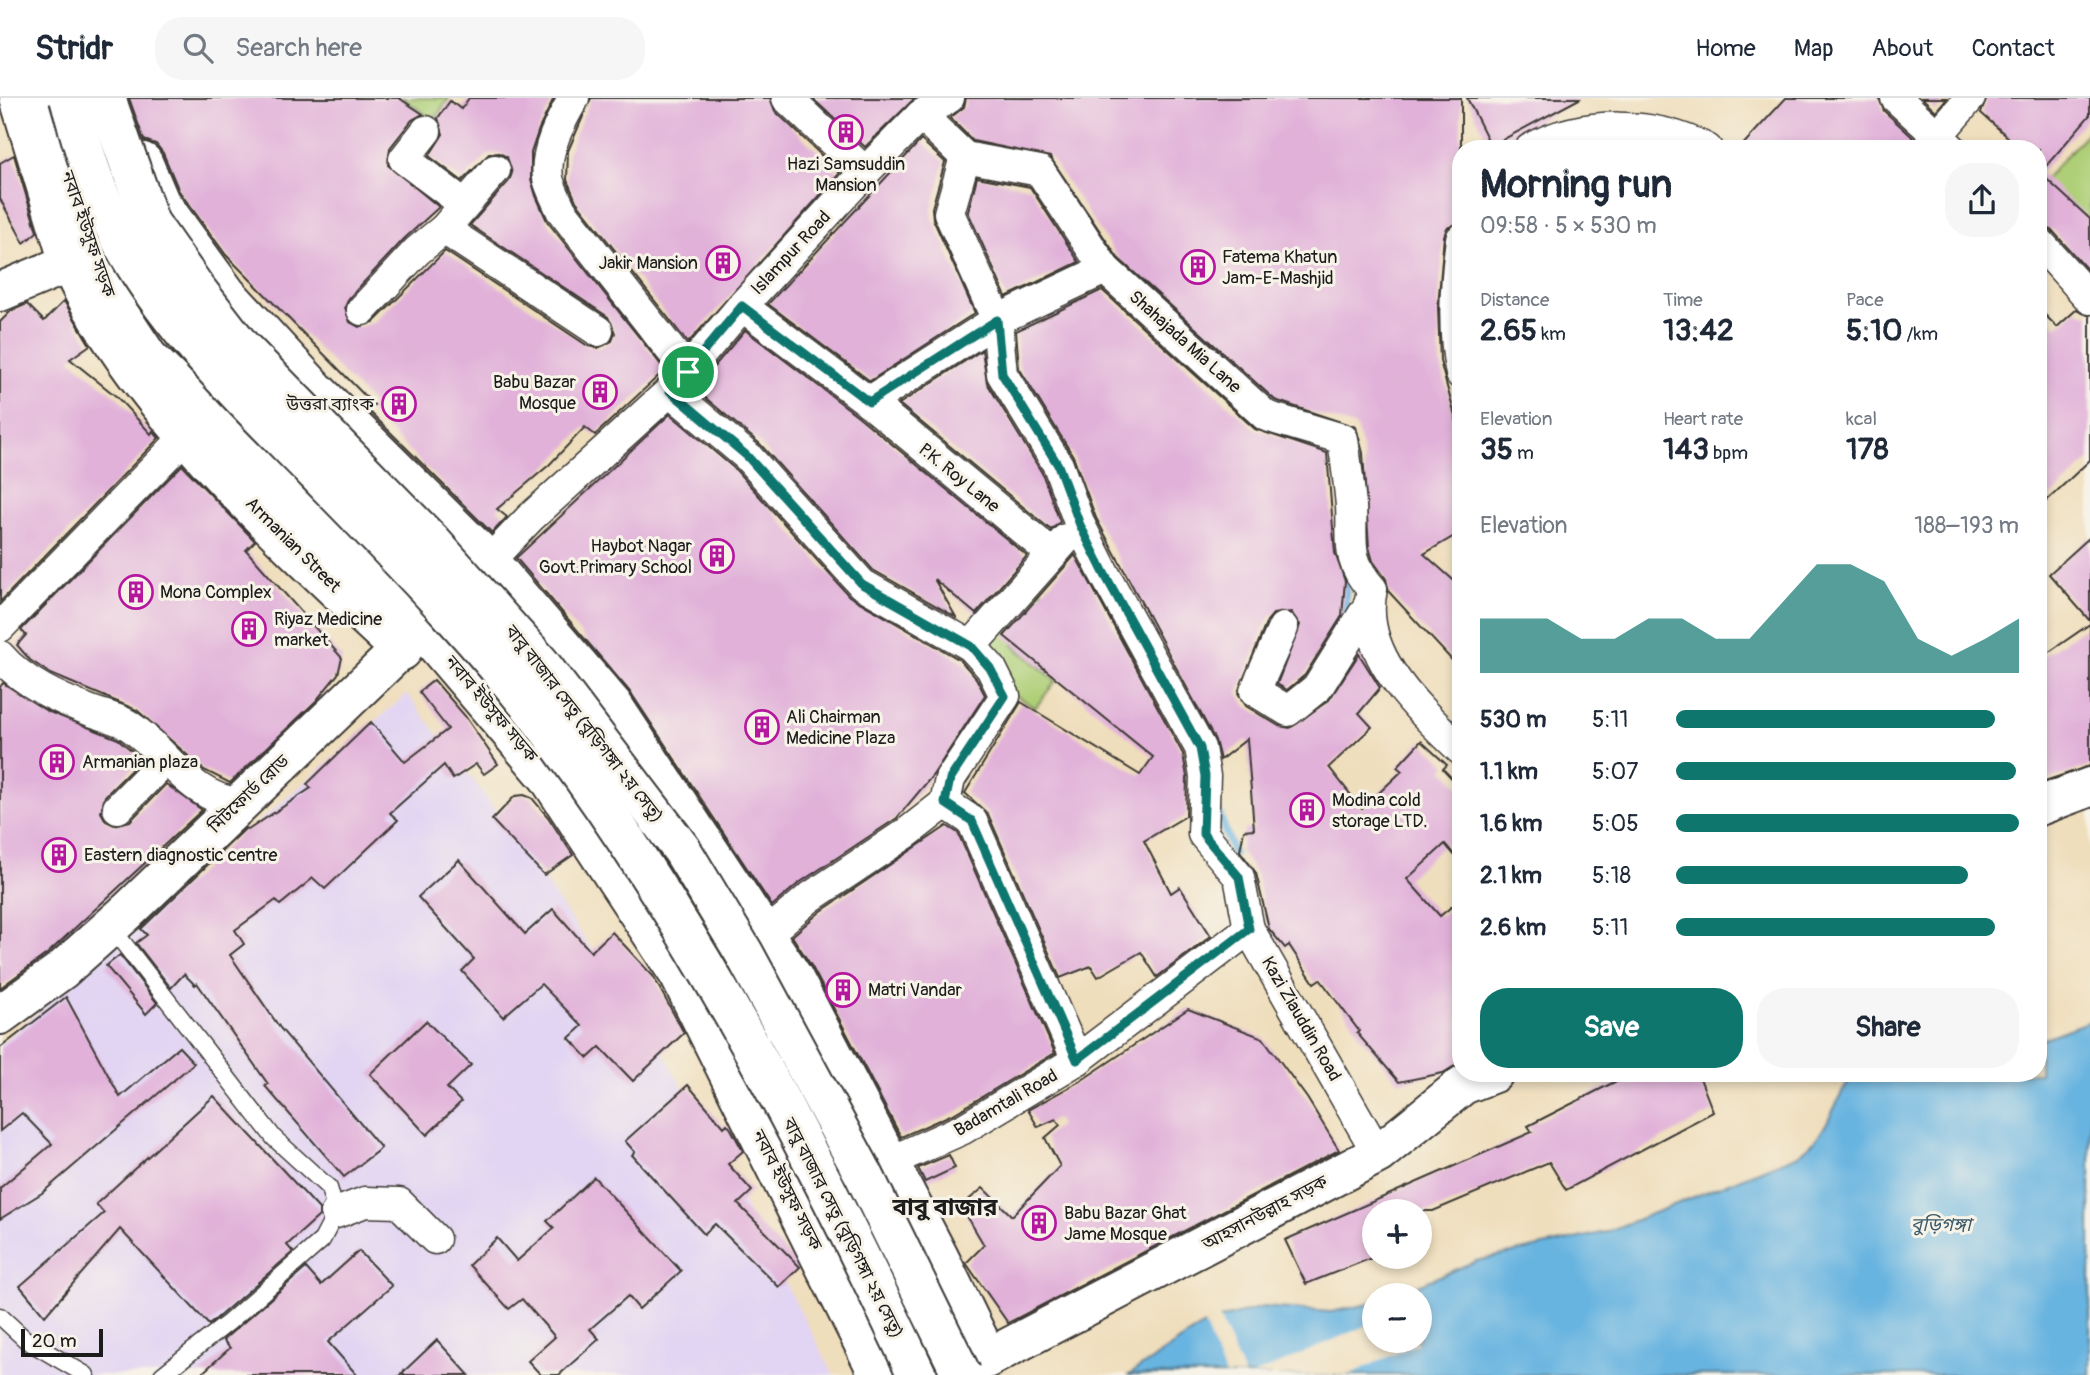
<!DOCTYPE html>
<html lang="en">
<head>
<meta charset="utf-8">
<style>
  :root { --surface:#fff; --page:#f6f6f7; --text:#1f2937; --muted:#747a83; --line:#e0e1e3; --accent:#0f766e }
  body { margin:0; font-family:Pangolin,"Noto Sans Bengali",sans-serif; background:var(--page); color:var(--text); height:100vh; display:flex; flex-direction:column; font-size:26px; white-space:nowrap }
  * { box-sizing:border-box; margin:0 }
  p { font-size:23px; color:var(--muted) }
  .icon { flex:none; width:38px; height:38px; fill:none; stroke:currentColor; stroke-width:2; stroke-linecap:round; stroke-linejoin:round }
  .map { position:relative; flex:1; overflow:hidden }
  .panel { position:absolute; left:1452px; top:42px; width:595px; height:942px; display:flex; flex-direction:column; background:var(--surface); border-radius:28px; box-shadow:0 4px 10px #0003 }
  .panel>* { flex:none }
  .fabs { position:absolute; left:1362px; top:1101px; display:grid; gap:14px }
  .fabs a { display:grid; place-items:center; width:70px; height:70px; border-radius:50%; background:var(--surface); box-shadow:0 4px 10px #0003; font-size:35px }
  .scale { position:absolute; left:21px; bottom:18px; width:82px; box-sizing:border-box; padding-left:7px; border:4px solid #1c1c1c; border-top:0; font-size:19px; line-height:24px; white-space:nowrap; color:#1c1c1c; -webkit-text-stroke:5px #f7f3e8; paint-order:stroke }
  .pin { position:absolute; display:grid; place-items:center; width:60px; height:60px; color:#fff; margin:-30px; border:4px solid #fff; border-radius:50%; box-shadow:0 2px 7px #0007 }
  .round { display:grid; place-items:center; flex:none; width:74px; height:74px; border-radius:28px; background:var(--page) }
  .overview { display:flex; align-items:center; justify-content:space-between; height:119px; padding:0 28px }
  h1 { font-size:38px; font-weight:700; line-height:52px }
  .stats { display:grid; grid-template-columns:repeat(3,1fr); gap:10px; height:119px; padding:7px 28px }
  .stats div { display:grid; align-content:center }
  .stats b { font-size:30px; font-weight:700 }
  .stats small { font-size:19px; font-weight:400 }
  .stats p { font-size:19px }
  .chart { height:196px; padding:14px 28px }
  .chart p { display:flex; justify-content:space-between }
  .chart svg { width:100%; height:126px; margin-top:7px; fill:var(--accent); opacity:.7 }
  .action { display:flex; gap:14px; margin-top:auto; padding:14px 28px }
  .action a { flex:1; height:80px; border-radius:28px; background:var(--accent); color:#fff; font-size:28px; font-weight:700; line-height:80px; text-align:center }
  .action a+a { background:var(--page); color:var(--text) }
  ul { padding:0 28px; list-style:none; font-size:23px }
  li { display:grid; grid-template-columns:112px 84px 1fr; align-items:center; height:52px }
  li i { height:18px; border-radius:9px; background:var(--accent) }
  header { display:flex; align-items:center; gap:42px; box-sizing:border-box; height:98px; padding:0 35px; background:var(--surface); border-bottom:2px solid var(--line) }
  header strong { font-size:33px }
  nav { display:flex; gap:38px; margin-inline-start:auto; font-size:24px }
  .search { width:490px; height:63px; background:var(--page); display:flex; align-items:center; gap:18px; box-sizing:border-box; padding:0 24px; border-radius:28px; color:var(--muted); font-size:26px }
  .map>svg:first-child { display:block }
</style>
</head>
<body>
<header>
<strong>Stridr</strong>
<div class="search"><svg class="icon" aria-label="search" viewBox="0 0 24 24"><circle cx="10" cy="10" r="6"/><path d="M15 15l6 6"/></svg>Search here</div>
<nav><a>Home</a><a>Map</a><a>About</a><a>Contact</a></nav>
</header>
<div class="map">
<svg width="2090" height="1277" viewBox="0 0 2090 1277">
  <rect width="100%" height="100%" fill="#f7f3e8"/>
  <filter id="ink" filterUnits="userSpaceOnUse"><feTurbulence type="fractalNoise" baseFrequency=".0143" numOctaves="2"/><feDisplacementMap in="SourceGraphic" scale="14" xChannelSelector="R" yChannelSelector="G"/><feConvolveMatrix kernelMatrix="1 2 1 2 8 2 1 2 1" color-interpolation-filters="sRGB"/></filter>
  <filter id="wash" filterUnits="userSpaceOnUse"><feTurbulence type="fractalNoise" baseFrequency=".00686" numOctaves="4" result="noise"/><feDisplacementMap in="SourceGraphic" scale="28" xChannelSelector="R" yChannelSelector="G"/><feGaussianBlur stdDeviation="1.57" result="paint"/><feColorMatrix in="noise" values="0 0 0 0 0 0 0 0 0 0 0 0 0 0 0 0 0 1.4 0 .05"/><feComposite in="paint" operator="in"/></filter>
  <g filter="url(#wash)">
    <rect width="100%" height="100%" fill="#efdebc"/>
    <!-- built -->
    <polygon fill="#e2d4f3" points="407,596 481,692 664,955 834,1277 0,1277 0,947"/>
    <!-- green -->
    <g fill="#aecf77" stroke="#65764a" stroke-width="2">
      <polygon points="402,0 449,0 434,22"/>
      <polygon points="2090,32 2090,140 2039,87"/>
      <polygon points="1033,483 1055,506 1031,521 1013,547 1056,583 1035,610 1014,596 978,546"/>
    </g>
    <!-- water -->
    <path fill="#67b4e0" stroke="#42687e" stroke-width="2" d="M 2090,923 L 2090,1277 L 1129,1277 L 1204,1227 L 1220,1221 L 1263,1209 L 1331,1214 L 1374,1205 L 1374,1242 L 1419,1242 L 1419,1197 L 1394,1197 L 1476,1163 L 1606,1134 L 1796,1058 C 1834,1033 1830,1004 1856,975 L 2039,975 L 2039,942 Z"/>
    <!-- pier -->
    <g fill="#efdebc">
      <polygon points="1218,1218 1220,1221 1244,1277 1225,1277 1203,1224"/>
      <polygon points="1374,1224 1374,1242 1416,1243 1417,1246 1348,1277 1254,1277"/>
    </g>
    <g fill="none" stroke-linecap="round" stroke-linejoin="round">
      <!-- stream -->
      <g stroke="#67b4e0" stroke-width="8">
        <polyline points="1344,529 1346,468"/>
        <polyline points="1214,701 1233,755"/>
      </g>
    </g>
    <g id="blocks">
      <!-- building -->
      <g fill="#e1b1d9">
        <polygon points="129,0 399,0 423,16 412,22 390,50 388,67 439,109 404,141 349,200 345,209 350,224 359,229 374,224 445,153 588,248 598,250 612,243 615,235 608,219 470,127 509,83 512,75 507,59 499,55 489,56 462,83 429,58 443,36 438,20 450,3 461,11 469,0 554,0 539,31 531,55 531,81 536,98 547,123 665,272 595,337 585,329 549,367 497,411 507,419 492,435 368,312 374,307 226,157 179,93 163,55 156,46 144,42"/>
        <polygon points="591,0 770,0 775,13 840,75 688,245 576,103 567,82 568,53"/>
        <polygon points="812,0 915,0 865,49"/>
        <polygon points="966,0 1461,0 1461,124 1447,130 1444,138 1438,209 1440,263 1461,340 1461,434 1424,456 1461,489 1461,572 1389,494 1386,481 1373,463 1369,449 1363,355 1356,329 1275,302 1118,160 1050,59 973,43 950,20 964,9"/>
        <polygon points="1467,0 1581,0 1491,48"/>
        <polygon points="1786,0 1879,0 1884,13 1919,45 1914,51 1739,51"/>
        <polygon points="1922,0 1947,0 1936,13"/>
        <polygon points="1987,0 2090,0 2090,17 2040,75 2090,121 2090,175 2052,132 2039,127 2039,51 2021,51 1981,15"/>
        <polygon points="921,42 945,64 932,110 933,121 975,215 870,283 768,206"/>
        <polygon points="14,57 37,134 24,145 0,101 0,65"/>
        <polygon points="977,79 1030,89 1079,164 1006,199 968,114"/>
        <polygon points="1102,192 1255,331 1327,355 1335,455 1345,483 1342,518 1305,577 1287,592 1277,586 1300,527 1291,514 1273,516 1267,523 1238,595 1246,608 1279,628 1290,630 1329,602 1359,556 1380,590 1359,615 1372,629 1329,669 1362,711 1402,673 1397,669 1421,643 1447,667 1443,671 1461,690 1461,765 1445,746 1407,781 1440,818 1461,801 1461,964 1443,975 1399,984 1357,935 1359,933 1320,881 1314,885 1289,847 1285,850 1269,831 1256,775 1240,753 1244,732 1254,731 1247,641 1220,662 1215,642 1096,420 1073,358 1019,270 1016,233"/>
        <polygon points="64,203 90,247 70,261 117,299 151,336 153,333 159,340 0,504 0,224 11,213 27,206 44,223"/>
        <polygon points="2039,211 2057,229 2076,212 2090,218 2090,362 2039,410"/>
        <polygon points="745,232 858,318 1027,458 976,516 934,481 956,519 873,472 760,346 695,291"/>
        <polygon points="982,252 987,285 1042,375 1060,424 1051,432 899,306"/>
        <polygon points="670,316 735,371 849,498 960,562 976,580 985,597 933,677 897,720 799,785 772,808 631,595 516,460"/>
        <polygon points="182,367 255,443 246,452 342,560 338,576 316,603 230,685 204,672 137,612 51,576 30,562 17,547 26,537 21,532"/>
        <polygon points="2090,439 2090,523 2049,476"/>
        <polygon points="1075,457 1183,656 1187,679 1186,718 1144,743 1171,795 1180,789 1211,838 1157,879 1141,854 1098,879 1091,868 1060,880 988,716 965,695 1021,604 1140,677 1153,659 1004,538"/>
        <polygon points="2090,526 2090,668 2039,685 2039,561"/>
        <polygon points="434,582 465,618 498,666 484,676 476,666 453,681 444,667 390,715 398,722 325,791 313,780 280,807 276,802 235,832 244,846 230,857 280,930 381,1050 344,1079 265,988 268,986 197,885 195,887 184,876 171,890 136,845 147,837 141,831 246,730 248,732 311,690 307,686 371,624 405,664 448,631 419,594"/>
        <polygon points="3,585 47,613 118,641 142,661 105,698 101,714 106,723 114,727 130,723 166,686 202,712 48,855 0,890 0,589"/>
        <polygon points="524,697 532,700 548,719 573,757 544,777 492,722 515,698"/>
        <polygon points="947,728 958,735 1055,955 955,1015 901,1039 812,869 792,838 820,814"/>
        <polygon points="459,762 525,836 553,811 591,854 612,834 653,878 684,935 633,983 600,949 588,960 569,940 582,928 541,886 503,919 462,873 474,861 418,799"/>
        <polygon points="120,857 157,905 146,916 106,868"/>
        <polygon points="66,899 120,999 179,949 194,965 42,1095 0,1121 0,1090 52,1046 22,1015 0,1033 0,950"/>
        <polygon points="1188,911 1263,940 1307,1000 1339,1052 1008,1225 966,1165 984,1147 961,1108 983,1090 1012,1118 1060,1068 1045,1040 1060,1027 1056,1021 1038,1029 1028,1012 1082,982"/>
        <polygon points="426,923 471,967 447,990 461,1004 427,1037 370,976"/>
        <polygon points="1632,975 1698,975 1713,1014 1566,1092 1549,1064 1433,1113 1374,1113 1374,1159 1306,1186 1285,1142 1532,1034 1528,1028"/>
        <polygon points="688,987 724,1029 727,1026 731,1031 743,1053 728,1066 752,1093 738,1106 800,1169 779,1189 715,1126 704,1136 632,1057 635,1054 625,1043"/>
        <polygon points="214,998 319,1111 319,1118 287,1147 293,1154 209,1227 120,1131 45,1218 20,1188 104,1115 96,1106"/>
        <polygon points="949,1057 955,1070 925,1084 918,1070"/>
        <polygon points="594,1079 681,1173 639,1211 628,1198 590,1231 599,1241 559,1277 541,1277 528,1263 555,1239 522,1201 509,1211 469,1167 497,1140 517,1163 554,1130 547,1123"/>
        <polygon points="359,1153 392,1188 328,1244 357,1277 200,1277 230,1250 223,1242 306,1170 321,1187"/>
        <polygon points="437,1242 469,1277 400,1277"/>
      </g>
    </g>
  </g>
  <g filter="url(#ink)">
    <use href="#blocks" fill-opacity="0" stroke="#3c3934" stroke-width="2"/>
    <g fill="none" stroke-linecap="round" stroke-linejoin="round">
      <!-- service casing -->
      <g stroke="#3c3934" stroke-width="19">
        <g id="service">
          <polyline points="111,829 274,1040 329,1090 336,1115 322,1142 229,1224 162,1277"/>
          <polyline points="0,1218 26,1242 86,1277"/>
        </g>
      </g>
      <!-- minor casing -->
      <g stroke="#3c3934" stroke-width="33">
        <g id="minor">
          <path d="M 574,0 C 561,22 544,53 548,80 C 550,90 557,102 561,112 L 688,274"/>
          <polyline points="787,0 865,74"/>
          <polyline points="1896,0 1952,51"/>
          <path d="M 921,17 L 965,59 L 1040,73 L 1105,171 L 1266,318 L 1343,341 C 1346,363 1349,385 1351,408 C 1353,443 1345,461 1372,491 C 1357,557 1419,611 1461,652"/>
          <polyline points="426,33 404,61 464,106"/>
          <polyline points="1938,37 1970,0"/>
          <path d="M 1530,51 C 1582,22 1655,23 1707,51"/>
          <polyline points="965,59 949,115 997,222 1002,276 1058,367 1080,427 1104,475 1200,650 1205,678 1203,736 1239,779 1249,831 1378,1056"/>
          <polyline points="444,131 598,233"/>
          <path d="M 1461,141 C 1455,187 1452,231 1461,276"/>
          <polyline points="2039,144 2090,201"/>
          <polyline points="742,208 869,304 1051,455"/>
          <polyline points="362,212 417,153 444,131 495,72"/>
          <polyline points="670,293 747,358 862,486 971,548 991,570 1005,598 950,681 945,705"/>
          <polyline points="869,304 997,222 1105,171"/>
          <polyline points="489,463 530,420 670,293 742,208 865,74 921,17 949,0"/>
          <polyline points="0,529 187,337"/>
          <polyline points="1283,530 1255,593 1288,613 1318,589 1369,507"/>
          <polyline points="971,548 1066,441"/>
          <path d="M 0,558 C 23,585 59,601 91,613 C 104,618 121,621 131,629 C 169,656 190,700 239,705"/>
          <polyline points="945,705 972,723 1077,962"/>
          <polyline points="118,710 165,662"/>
          <polyline points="749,851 809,800 908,734 945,705"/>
          <polyline points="889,1064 963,1031 1077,962 1249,831"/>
          <polyline points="336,1115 365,1104 399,1105 435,1141"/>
        </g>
      </g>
      <!-- tertiary casing -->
      <g stroke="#3c3934" stroke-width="42">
        <g id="tertiary">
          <path d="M 19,0 L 69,165 C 133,307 288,447 402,553"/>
          <polyline points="0,194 69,165"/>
          <polyline points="2039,708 2090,689"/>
          <polyline points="988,1260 1378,1056 1463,987 1494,975"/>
        </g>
      </g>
      <!-- secondary casing -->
      <g stroke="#3c3934" stroke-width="42">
        <polyline id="secondary" points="0,917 62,872 128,813 446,508"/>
      </g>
      <!-- trunk casing -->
      <g stroke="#3c3934" stroke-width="42">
        <g id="trunk">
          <polyline points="44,0 81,126 105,194 148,259 423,532 548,679 679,877 879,1277"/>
          <polyline points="143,64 160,104 227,196 316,292 489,463 613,607 793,879 939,1159 988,1260 953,1277"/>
        </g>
      </g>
      <!-- service -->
      <use href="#service" stroke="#fff" stroke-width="16"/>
      <!-- minor -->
      <use href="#minor" stroke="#fff" stroke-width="30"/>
      <!-- tertiary -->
      <use href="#tertiary" stroke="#fff" stroke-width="38"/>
      <!-- secondary -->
      <use href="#secondary" stroke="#fff" stroke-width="38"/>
      <!-- trunk -->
      <use href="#trunk" stroke="#fff" stroke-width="38"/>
      <!-- trunk-bridge casing -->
      <g stroke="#3c3934" stroke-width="42" stroke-linecap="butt">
        <g id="trunk-bridge">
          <path d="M 69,0 C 82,46 96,96 119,139 C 166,228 242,300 312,371 C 399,460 487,548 561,649 C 703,842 815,1060 917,1277"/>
          <polyline points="106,0 150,125 194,188 241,249 431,443 540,565 682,752 744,855 864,1077 962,1277"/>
        </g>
      </g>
      <!-- trunk-bridge -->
      <use href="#trunk-bridge" stroke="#fff" stroke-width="38"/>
    </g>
  </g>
  <g fill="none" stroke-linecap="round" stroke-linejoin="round" filter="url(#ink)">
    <!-- route casing -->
    <g stroke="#fff" stroke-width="14">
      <polygon id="route" points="742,208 869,304 997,222 1002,276 1058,367 1080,427 1104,475 1200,650 1205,678 1203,736 1239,779 1249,831 1077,962 972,723 945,705 950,681 1005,598 990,570 971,548 862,486 747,358 670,293"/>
    </g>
    <!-- route -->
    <use href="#route" stroke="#0f766e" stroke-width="9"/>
  </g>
  <!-- icons -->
  <defs>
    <g id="building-ring" transform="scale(1.75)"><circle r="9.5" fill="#f7f3e8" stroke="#b5179e" stroke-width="1.5"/><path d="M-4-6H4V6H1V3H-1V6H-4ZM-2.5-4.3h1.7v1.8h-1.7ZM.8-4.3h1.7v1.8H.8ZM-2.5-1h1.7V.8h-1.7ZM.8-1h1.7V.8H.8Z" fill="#b5179e"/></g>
  </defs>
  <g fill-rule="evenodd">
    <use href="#building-ring" x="846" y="34"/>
    <use href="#building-ring" x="723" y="165"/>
    <use href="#building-ring" x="1198" y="169"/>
    <use href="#building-ring" x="600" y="294"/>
    <use href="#building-ring" x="399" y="306"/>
    <use href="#building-ring" x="717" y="458"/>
    <use href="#building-ring" x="136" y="494"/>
    <use href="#building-ring" x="249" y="531"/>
    <use href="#building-ring" x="762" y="629"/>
    <use href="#building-ring" x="57" y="664"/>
    <use href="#building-ring" x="1307" y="712"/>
    <use href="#building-ring" x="59" y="757"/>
    <use href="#building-ring" x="843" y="892"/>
    <use href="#building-ring" x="1039" y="1125"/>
  </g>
  <g text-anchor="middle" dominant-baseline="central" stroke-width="6" stroke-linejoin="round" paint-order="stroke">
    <!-- poi labels -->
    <g font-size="18" fill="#1c1c1c" stroke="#f7f3e8" text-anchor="start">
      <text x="846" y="66" text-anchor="middle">Hazi Samsuddin<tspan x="846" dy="21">Mansion</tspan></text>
      <text x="1222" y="159">Fatema Khatun<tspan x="1222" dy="21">Jam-E-Mashjid</tspan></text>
      <text x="698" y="165" text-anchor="end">Jakir Mansion</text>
      <text x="576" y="284" text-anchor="end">Babu Bazar<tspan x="576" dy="21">Mosque</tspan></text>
      <text x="374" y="306" text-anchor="end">উত্তরা ব্যাংক</text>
      <text x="692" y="448" text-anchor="end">Haybot Nagar<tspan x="692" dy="21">Govt.Primary School</tspan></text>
      <text x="160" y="494">Mona Complex</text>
      <text x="274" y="521">Riyaz Medicine<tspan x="274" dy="21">market</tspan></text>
      <text x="786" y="619">Ali Chairman<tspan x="786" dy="21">Medicine Plaza</tspan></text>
      <text x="82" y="664">Armanian plaza</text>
      <text x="1332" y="702">Modina cold<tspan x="1332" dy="21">storage LTD.</tspan></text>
      <text x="84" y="757">Eastern diagnostic centre</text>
      <text x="868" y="892">Matri Vandar</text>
      <text x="1064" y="1115">Babu Bazar Ghat<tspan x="1064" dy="21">Jame Mosque</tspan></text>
    </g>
    <!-- street labels -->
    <g font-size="18" fill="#1c1c1c" stroke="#f7f3e8">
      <text transform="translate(88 136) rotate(71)">নবাব ইউসুফ সড়ক</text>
      <text transform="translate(791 155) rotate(-47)">Islampur Road</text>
      <text transform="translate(1185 244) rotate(42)">Shahajada Mia Lane</text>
      <text transform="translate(959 380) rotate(39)">P.K. Roy Lane</text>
      <text transform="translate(293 447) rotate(45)">Armanian Street</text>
      <text transform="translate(491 611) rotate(50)">নবাব ইউসুফ সড়ক</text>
      <text transform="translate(584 626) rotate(52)">বাবু বাজার সেতু (বুড়িগঙ্গা ২য় সেতু)</text>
      <text transform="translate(249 696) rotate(-44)">মিটফোর্ড রোড</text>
      <text transform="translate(1301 921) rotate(60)">Kazi Ziauddin Road</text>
      <text transform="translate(1006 1005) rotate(-30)">Badamtali Road</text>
      <text transform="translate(787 1092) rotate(63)">নবাব ইউসুফ সড়ক</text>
      <text transform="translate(1265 1115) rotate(-28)">আহসানউল্লাহ সড়ক</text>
      <text transform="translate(843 1130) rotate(63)">বাবু বাজার সেতু (বুড়িগঙ্গা ২য় সেতু)</text>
    </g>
    <!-- water labels -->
    <g font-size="19" font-style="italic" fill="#3a596a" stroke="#f7f3e8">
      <text x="1941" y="1127">বুড়িগঙ্গা</text>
    </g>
    <!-- district labels -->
    <g font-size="24" font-weight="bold" fill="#1c1c1c" stroke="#f7f3e8">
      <text x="945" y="1109">বাবু বাজার</text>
    </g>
  </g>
</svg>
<div class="fabs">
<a>+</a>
<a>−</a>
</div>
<div class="scale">20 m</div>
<div class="pin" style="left:688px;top:274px;background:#1e9e55"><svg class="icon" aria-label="arrive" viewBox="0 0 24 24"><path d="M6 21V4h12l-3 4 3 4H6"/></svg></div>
<section class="panel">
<div class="overview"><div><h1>Morning run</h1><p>09:58 · 5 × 530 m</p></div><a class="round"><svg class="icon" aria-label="share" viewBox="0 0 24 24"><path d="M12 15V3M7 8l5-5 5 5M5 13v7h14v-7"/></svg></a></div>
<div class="stats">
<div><p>Distance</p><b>2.65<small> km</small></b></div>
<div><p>Time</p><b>13:42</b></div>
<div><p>Pace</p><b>5:10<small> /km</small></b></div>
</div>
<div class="stats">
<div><p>Elevation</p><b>35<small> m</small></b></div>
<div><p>Heart rate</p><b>143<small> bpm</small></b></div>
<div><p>kcal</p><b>178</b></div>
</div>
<div class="chart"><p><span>Elevation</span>188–193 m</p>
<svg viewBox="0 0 160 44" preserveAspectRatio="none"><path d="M0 44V25L10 25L20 25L30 32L40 32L50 25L60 25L70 32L80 32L90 19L100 6L110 6L120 12L130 32L140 38L150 32L160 25V44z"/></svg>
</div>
<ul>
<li><b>530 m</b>5:11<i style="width:93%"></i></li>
<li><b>1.1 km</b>5:07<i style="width:99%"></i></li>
<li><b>1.6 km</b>5:05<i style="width:100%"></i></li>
<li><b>2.1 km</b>5:18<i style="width:85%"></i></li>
<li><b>2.6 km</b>5:11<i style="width:93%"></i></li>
</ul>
<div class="action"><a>Save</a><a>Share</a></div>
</section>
</div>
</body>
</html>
